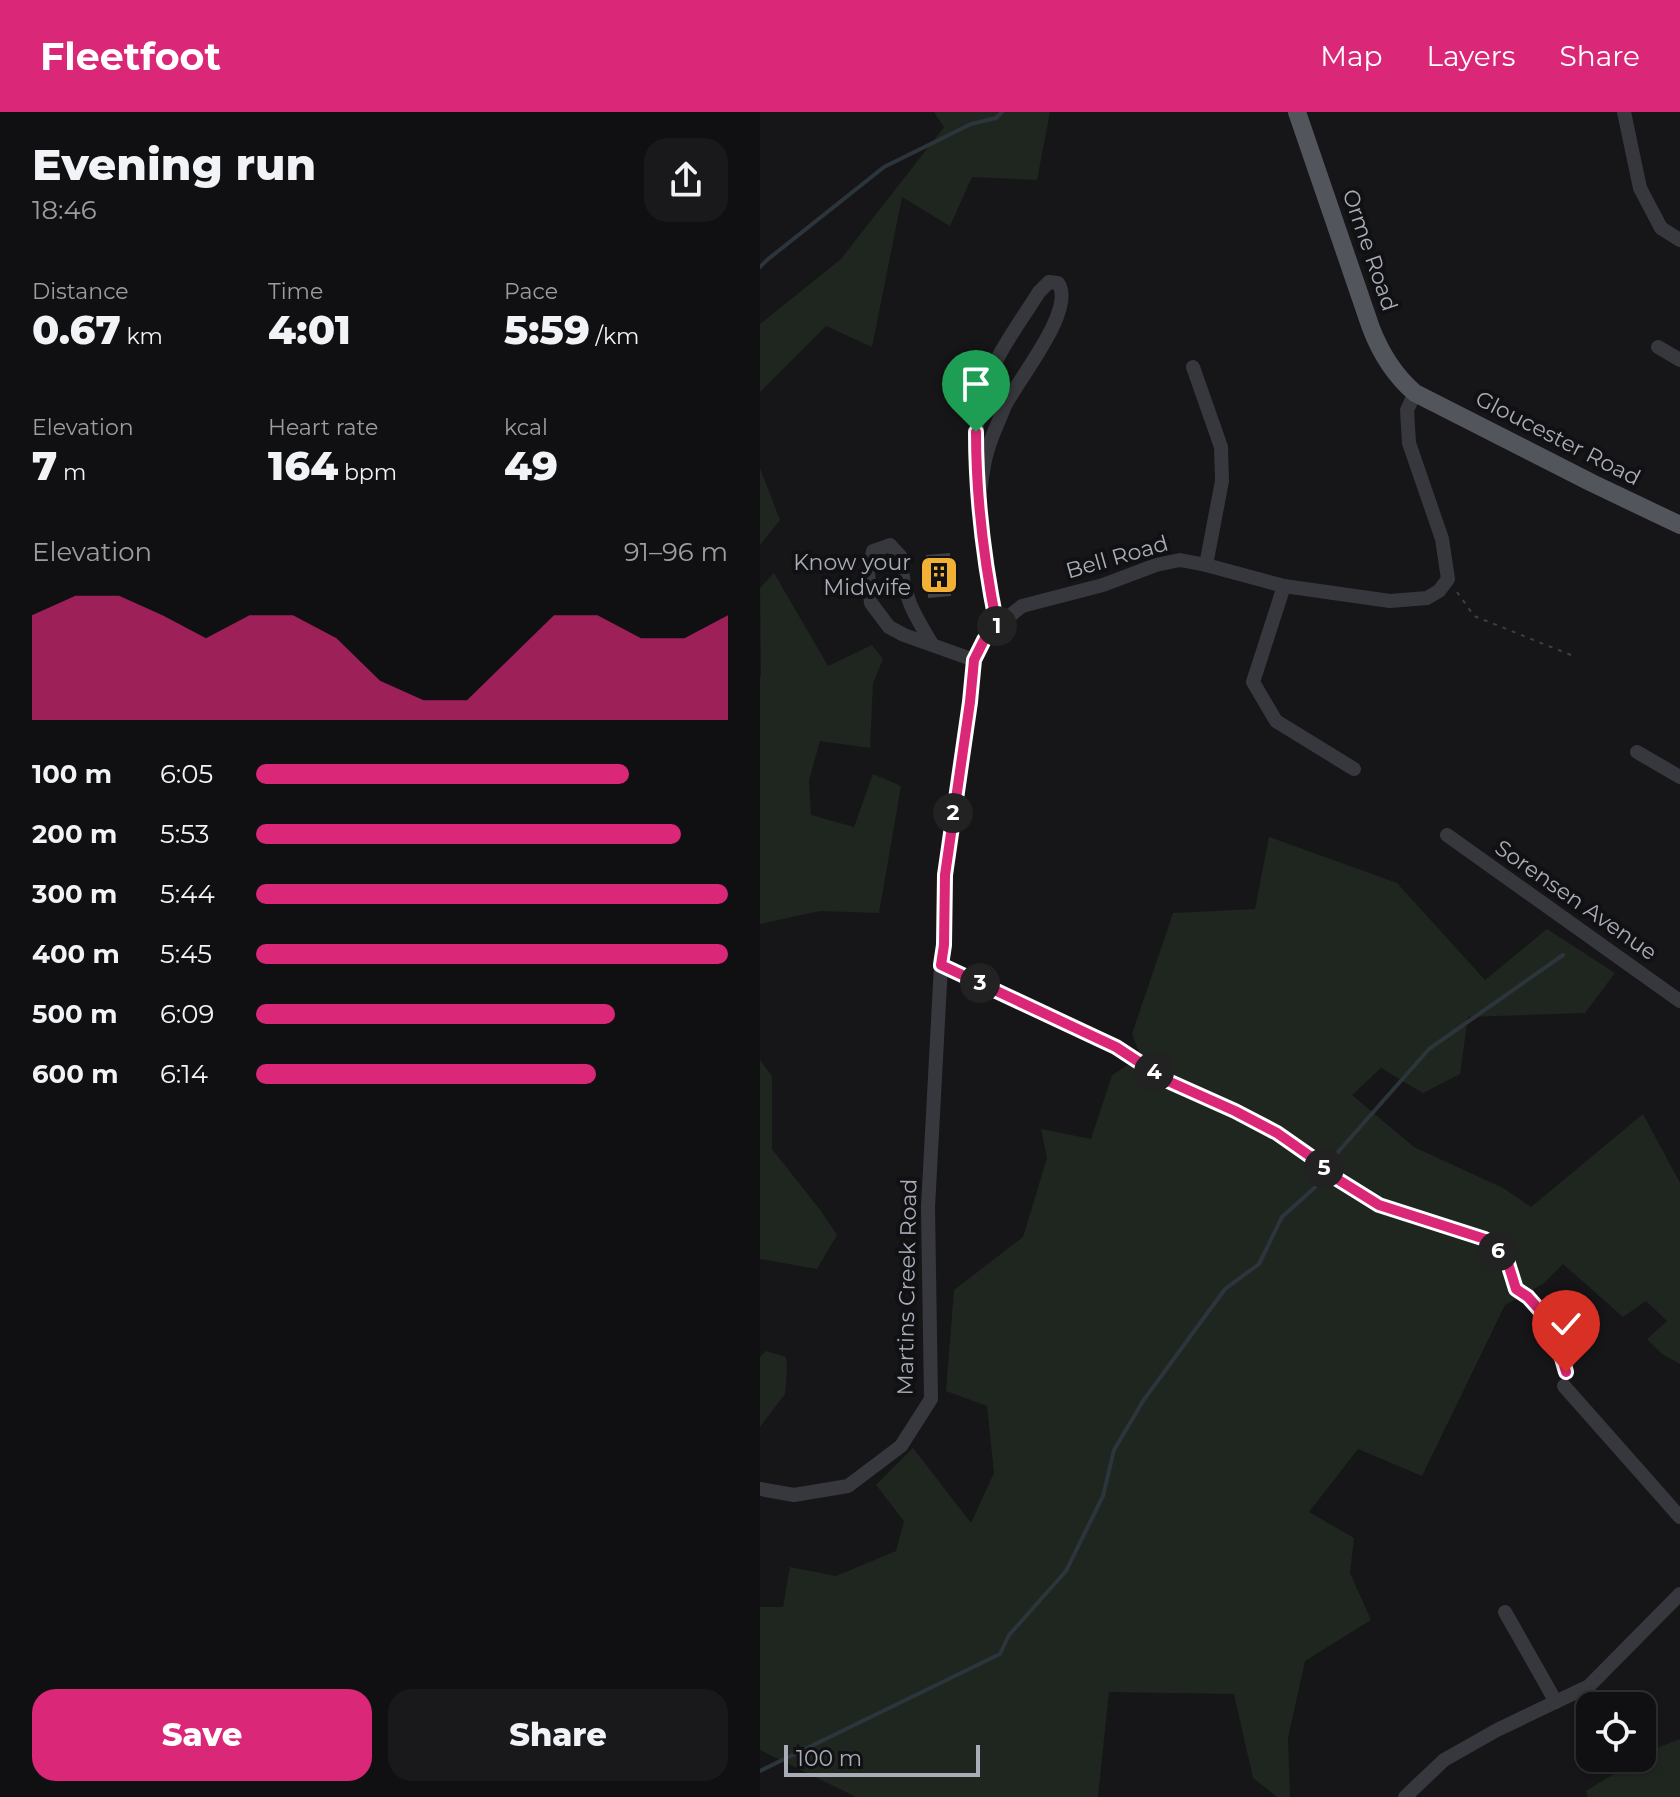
<!DOCTYPE html>
<html lang="en">
<head>
<meta charset="utf-8">
<style>
  :root { --surface:#101012; --page:#19191b; --text:#f1f3f6; --muted:#9c9d9f; --line:#303032; --accent:#db2777 }
  body { margin:0; font-family:Montserrat,sans-serif; background:var(--page); color:var(--text); height:100vh; display:flex; flex-direction:column; font-size:30px; white-space:nowrap }
  * { box-sizing:border-box; margin:0 }
  p { font-size:26px; color:var(--muted) }
  .icon { flex:none; width:44px; height:44px; fill:none; stroke:currentColor; stroke-width:2; stroke-linecap:round; stroke-linejoin:round }
  .map { position:relative; flex:1; overflow:hidden }
  .details { display:flex; flex-direction:column; background:var(--surface); width:760px }
  .details>* { flex:none }
  .tools { position:absolute; left:816px; top:1580px; display:grid; gap:16px }
  .tools a { display:grid; place-items:center; width:80px; height:80px; border-radius:16px; background:var(--surface); box-shadow:0 2px 6px #0004,0 0 0 2px var(--line); font-size:40px }
  .scale { position:absolute; left:24px; bottom:20px; width:196px; box-sizing:border-box; padding-left:8px; border:4px solid #a8adb8; border-top:0; font-size:22px; line-height:28px; white-space:nowrap; color:#a8adb8; -webkit-text-stroke:6px #111113; paint-order:stroke }
  .pin { position:absolute; display:grid; place-items:center; width:68px; height:68px; color:#fff; margin:-82px -34px; border-radius:50% 50% 50% 0; rotate:-45deg; box-shadow:0 0 8px #0007 }
  .pin .icon { rotate:45deg }
  .km { position:absolute; width:40px; height:40px; margin:-20px; border-radius:50%; background:#222; color:#fff; font-size:22px; line-height:40px; text-align:center }
  .round { display:grid; place-items:center; flex:none; width:84px; height:84px; border-radius:24px; background:var(--page) }
  .head { display:flex; align-items:center; justify-content:space-between; height:136px; padding:0 32px }
  h1 { font-size:44px; font-weight:800; line-height:60px }
  .figures { display:grid; grid-template-columns:repeat(3,1fr); gap:12px; height:136px; padding:8px 32px }
  .figures div { display:grid; align-content:center }
  .figures b { font-size:40px; font-weight:800 }
  .figures small { font-size:22px; font-weight:400 }
  .figures p { font-size:22px }
  .chart { height:224px; padding:16px 32px }
  .chart p { display:flex; justify-content:space-between }
  .chart svg { width:100%; height:144px; margin-top:8px; fill:var(--accent); opacity:.7 }
  .cta { display:flex; gap:16px; margin-top:auto; padding:16px 32px }
  .cta a { flex:1; height:92px; border-radius:24px; background:var(--accent); color:#fff; font-size:32px; font-weight:800; line-height:92px; text-align:center }
  .cta a+a { background:var(--page); color:var(--text) }
  ul { padding:0 32px; list-style:none; font-size:26px }
  li { display:grid; grid-template-columns:128px 96px 1fr; align-items:center; height:60px }
  li i { height:20px; border-radius:10px; background:var(--accent) }
  header { display:flex; align-items:center; gap:48px; box-sizing:border-box; height:112px; padding:0 40px; background:var(--accent); color:#fff }
  header strong { font-size:38px }
  nav { display:flex; gap:44px; margin-inline-start:auto; font-size:28px }
  main { display:flex; flex:1; min-height:0 }
  .map>svg:first-child { display:block }
</style>
</head>
<body>
<header>
<strong>Fleetfoot</strong>
<nav><a>Map</a><a>Layers</a><a>Share</a></nav>
</header>
<main>
<section class="details">
<div class="head"><div><h1>Evening run</h1><p>18:46</p></div><a class="round"><svg class="icon" aria-label="share" viewBox="0 0 24 24"><path d="M12 15V3M7 8l5-5 5 5M5 13v7h14v-7"/></svg></a></div>
<div class="figures">
<div><p>Distance</p><b>0.67<small> km</small></b></div>
<div><p>Time</p><b>4:01</b></div>
<div><p>Pace</p><b>5:59<small> /km</small></b></div>
</div>
<div class="figures">
<div><p>Elevation</p><b>7<small> m</small></b></div>
<div><p>Heart rate</p><b>164<small> bpm</small></b></div>
<div><p>kcal</p><b>49</b></div>
</div>
<div class="chart"><p><span>Elevation</span>91–96 m</p>
<svg viewBox="0 0 160 44" preserveAspectRatio="none"><path d="M0 44V12L10 6L20 6L30 12L40 19L50 12L60 12L70 19L80 32L90 38L100 38L110 25L120 12L130 12L140 19L150 19L160 12V44z"/></svg>
</div>
<ul>
<li><b>100 m</b>6:05<i style="width:79%"></i></li>
<li><b>200 m</b>5:53<i style="width:90%"></i></li>
<li><b>300 m</b>5:44<i style="width:100%"></i></li>
<li><b>400 m</b>5:45<i style="width:100%"></i></li>
<li><b>500 m</b>6:09<i style="width:76%"></i></li>
<li><b>600 m</b>6:14<i style="width:72%"></i></li>
</ul>
<div class="cta"><a>Save</a><a>Share</a></div>
</section>
<div class="map">
<svg width="920" height="1685" viewBox="0 0 920 1685">
  <rect width="100%" height="100%" fill="#161618"/>
  <!-- green -->
  <g fill="#1e261f">
    <polygon points="174,0 290,0 277,68 212,65 190,114 142,85 112,235 66,214 0,280 0,212 81,147 184,15"/>
    <polygon points="0,356 20,408 0,433"/>
    <polygon points="14,461 68,554 112,533 123,547 113,571 110,636 60,629 49,668 51,703 94,715 113,662 141,674 119,801 60,799 0,812 0,565 1,565 0,476"/>
    <polygon points="509,725 637,771 725,868 787,817 855,861 825,901 708,905 700,962 663,981 621,956 592,983 654,1035 743,1076 771,1095 883,1002 920,1071 920,1252 902,1242 887,1227 907,1209 886,1189 863,1205 803,1152 783,1172 745,1193 662,1364 598,1337 549,1400 594,1426 590,1461 611,1508 545,1549 528,1626 530,1685 517,1685 493,1666 474,1582 349,1580 338,1685 96,1685 0,1638 0,1495 23,1495 30,1455 76,1464 136,1439 144,1409 116,1373 153,1336 211,1411 234,1361 227,1294 186,1279 194,1178 263,1125 287,1046 281,1017 331,1027 352,963 381,945 372,922 413,801 495,797"/>
    <polygon points="0,948 12,964 12,1037 61,1099 77,1123 57,1157 0,1147"/>
    <polygon points="6,1239 26,1245 27,1258 25,1282 0,1315 0,1245"/>
    <polygon points="920,1627 920,1685 828,1685 826,1679 894,1637"/>
  </g>
  <g fill="none" stroke-linecap="round" stroke-linejoin="round">
    <!-- stream -->
    <g stroke="#2c353c" stroke-width="4">
      <polyline points="0,155 7,148 124,55 211,12 236,6 242,0"/>
      <polyline points="0,1659 240,1542 249,1523 306,1459 343,1384 354,1338 383,1289 465,1177 499,1152 522,1105 562,1069 570,1060 578,1040 669,937 803,843"/>
    </g>
  </g>
  <!-- building -->
  <polygon fill="#404145" points="190,441 191,484 168,486 166,443"/>
  <g fill="none" stroke-linecap="round" stroke-linejoin="round">
    <!-- path -->
    <g stroke="#3d3f44" stroke-width="2" stroke-dasharray="4 6" stroke-linecap="butt">
      <polyline points="697,480 714,504 816,545"/>
      <polyline points="369,944 408,969 475,999 517,1021 557,1049 574,1065 619,1093 680,1114 725,1127 746,1145 756,1177 768,1185 784,1203 798,1232 806,1261"/>
    </g>
    <!-- minor -->
    <g stroke="#37383d" stroke-width="14">
      <polyline points="864,0 880,76 901,116 920,128"/>
      <polyline points="898,235 920,248"/>
      <polyline points="433,255 461,335 462,369 446,453"/>
      <path d="M 219,385 C 222,369 223,352 228,337 C 232,323 239,309 244,296 C 256,269 317,198 298,171 L 289,170 L 279,180 C 259,212 233,245 223,282 C 212,321 216,359 220,398 C 224,437 229,475 237,514"/>
      <polyline points="524,474 493,570 516,609 594,657"/>
      <path d="M 172,532 C 153,501 142,482 141,445 L 130,433 L 113,439 L 108,461 L 111,491 L 129,515 L 144,523 L 214,548"/>
      <polyline points="877,640 920,665"/>
      <polyline points="687,723 920,889"/>
      <polyline points="181,853 356,935"/>
      <polyline points="804,1274 920,1405"/>
      <polyline points="0,1377 34,1383 88,1374 141,1334 171,1287 168,1095 181,853 184,833 185,763 210,590 214,548 224,528 237,514 262,494 343,473 396,453 420,448 446,453 524,474 630,489 667,486 679,479 688,467 682,427 649,331 647,298 655,281"/>
      <polyline points="745,1500 796,1590"/>
      <polyline points="645,1685 684,1648 737,1618 829,1574 920,1482"/>
    </g>
    <!-- major -->
    <path stroke="#53555c" stroke-width="18" d="M 537,0 L 611,216 C 621,242 634,263 655,281 L 832,371 L 920,413"/>
  </g>
  <g fill="none" stroke-linecap="round" stroke-linejoin="round">
    <!-- route casing -->
    <g stroke="#fff" stroke-width="16">
      <path id="route" d="M 216,320 C 216,385 224,450 237,514 L 224,528 L 214,548 L 210,590 L 185,763 L 184,833 L 181,853 L 356,935 L 408,969 L 475,999 L 517,1021 L 557,1049 L 574,1065 L 619,1093 L 725,1127 L 746,1145 L 756,1177 L 768,1185 L 784,1203 L 798,1232 L 806,1260"/>
    </g>
    <!-- route -->
    <use href="#route" stroke="#db2777" stroke-width="10"/>
  </g>
  <!-- icons -->
  <defs>
    <g id="building-square" transform="scale(2)"><rect x="-9" y="-9" width="18" height="18" rx="4" fill="#f2b134" stroke="#111113"/><path d="M-4-6H4V6H1V3H-1V6H-4ZM-2.5-4.3h1.7v1.8h-1.7ZM.8-4.3h1.7v1.8H.8ZM-2.5-1h1.7V.8h-1.7ZM.8-1h1.7V.8H.8Z" fill="#111"/></g>
  </defs>
  <g fill-rule="evenodd">
    <use href="#building-square" x="179" y="463"/>
  </g>
  <g text-anchor="middle" dominant-baseline="central" stroke-width="8" stroke-linejoin="round" paint-order="stroke">
    <!-- street labels -->
    <g font-size="22" fill="#a8adb8" stroke="#111113">
      <text transform="translate(610 138) rotate(71)">Orme Road</text>
      <text transform="translate(798 326) rotate(27)">Gloucester Road</text>
      <text transform="translate(357 445) rotate(-16)">Bell Road</text>
      <text transform="translate(816 788) rotate(35)">Sorensen Avenue</text>
      <text transform="translate(147 1175) rotate(-89)">Martins Creek Road</text>
    </g>
    <!-- poi labels -->
    <g font-size="22" fill="#a8adb8" stroke="#111113" text-anchor="end">
      <text x="151" y="450">Know your<tspan x="151" dy="25">Midwife</tspan></text>
    </g>
  </g>
</svg>
<div class="tools">
<a><svg class="icon" aria-label="locate" viewBox="0 0 24 24"><circle cx="12" cy="12" r="6"/><path d="M12 2v4M12 18v4M2 12h4M18 12h4"/></svg></a>
</div>
<div class="scale">100 m</div>
<div class="pin" style="left:216px;top:320px;background:#1e9e55"><svg class="icon" aria-label="arrive" viewBox="0 0 24 24"><path d="M6 21V4h12l-3 4 3 4H6"/></svg></div>
<div class="pin" style="left:806px;top:1260px;background:#d93025"><svg class="icon" aria-label="check" viewBox="0 0 24 24"><path d="M5 12l5 5 9-10"/></svg></div>
<b class="km" style="left:237px;top:514px">1</b>
<b class="km" style="left:193px;top:701px">2</b>
<b class="km" style="left:220px;top:871px">3</b>
<b class="km" style="left:394px;top:960px">4</b>
<b class="km" style="left:564px;top:1056px">5</b>
<b class="km" style="left:738px;top:1139px">6</b>
</div>
</main>
</body>
</html>
